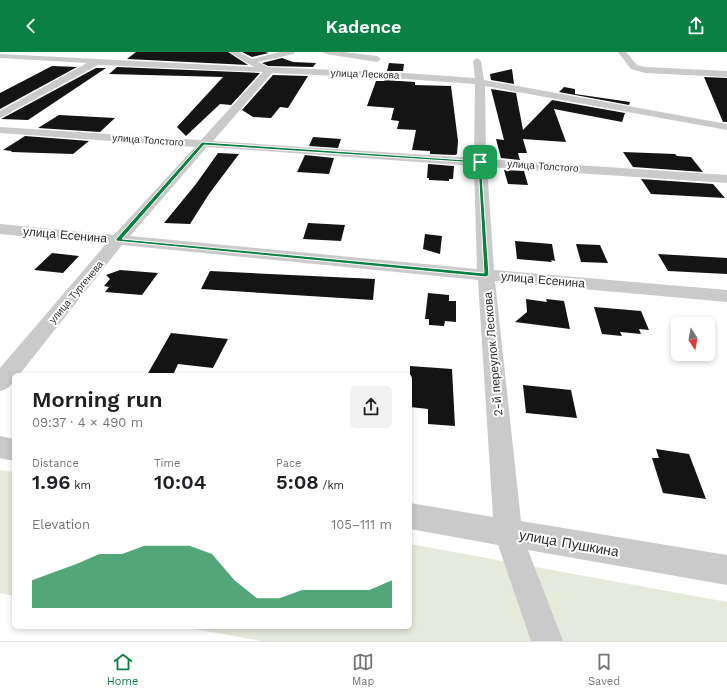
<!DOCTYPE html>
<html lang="en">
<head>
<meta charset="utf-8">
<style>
  :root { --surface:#fff; --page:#f2f2f2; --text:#202124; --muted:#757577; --line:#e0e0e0; --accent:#0b8043 }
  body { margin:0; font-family:"Work Sans",sans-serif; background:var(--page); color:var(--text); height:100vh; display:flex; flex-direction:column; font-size:15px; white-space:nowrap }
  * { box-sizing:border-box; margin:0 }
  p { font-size:13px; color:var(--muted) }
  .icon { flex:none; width:22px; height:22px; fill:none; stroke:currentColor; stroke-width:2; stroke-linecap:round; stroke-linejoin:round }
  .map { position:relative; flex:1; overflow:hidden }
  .side { position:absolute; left:12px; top:321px; width:400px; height:256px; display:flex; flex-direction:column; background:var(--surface); border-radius:6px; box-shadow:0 2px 6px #0003 }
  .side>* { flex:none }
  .needle { width:26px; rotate:169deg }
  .buttons { position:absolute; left:671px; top:265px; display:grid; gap:8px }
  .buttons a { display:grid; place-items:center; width:44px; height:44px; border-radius:6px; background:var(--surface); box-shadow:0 2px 6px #0003; font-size:20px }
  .pin { position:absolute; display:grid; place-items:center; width:34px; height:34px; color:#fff; margin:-17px; border-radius:8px; box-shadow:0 2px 6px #0006 }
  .round { display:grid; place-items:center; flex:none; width:42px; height:42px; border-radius:6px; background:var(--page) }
  .head { display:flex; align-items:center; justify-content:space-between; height:68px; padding:0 20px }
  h1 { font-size:22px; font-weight:600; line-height:30px }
  .metrics { display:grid; grid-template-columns:repeat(3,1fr); gap:6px; height:68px; padding:4px 20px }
  .metrics div { display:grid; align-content:center }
  .metrics b { font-size:20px; font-weight:600 }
  .metrics small { font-size:11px; font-weight:400 }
  .metrics p { font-size:11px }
  .chart { height:112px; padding:8px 20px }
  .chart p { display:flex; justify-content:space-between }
  .chart svg { width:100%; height:72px; margin-top:4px; fill:var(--accent); opacity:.7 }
  header { display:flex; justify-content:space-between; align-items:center; height:52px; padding:0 20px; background:var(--accent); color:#fff; font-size:18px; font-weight:600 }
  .dock { display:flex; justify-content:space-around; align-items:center; height:56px; border-top:1px solid var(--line); background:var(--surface); font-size:11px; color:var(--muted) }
  .dock a { display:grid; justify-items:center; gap:2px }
  .dock .selected { color:var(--accent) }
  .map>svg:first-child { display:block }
</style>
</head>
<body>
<header><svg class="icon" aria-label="back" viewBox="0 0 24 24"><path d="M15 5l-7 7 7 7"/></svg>Kadence<svg class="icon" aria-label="share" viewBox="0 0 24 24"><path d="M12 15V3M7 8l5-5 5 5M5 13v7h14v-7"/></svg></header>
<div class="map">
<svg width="727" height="589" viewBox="0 0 727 589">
  <rect width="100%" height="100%" fill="#fff"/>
  <!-- green -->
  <g fill="#e6eada">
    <polygon points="0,418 14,420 14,544 0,541"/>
    <polygon points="410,492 727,550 727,589 261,589 184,575 410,575"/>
  </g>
  <!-- building -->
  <g fill="#141414">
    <polygon points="136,0 228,0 248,13 127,7"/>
    <polygon points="242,0 265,0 269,1 252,5"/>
    <polygon points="282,6 293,10 316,11 313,15 268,14 262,11"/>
    <polygon points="389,11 404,12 403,19 387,19"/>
    <polygon points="52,14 77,15 0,57 0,41"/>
    <polygon points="117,15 260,21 231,53 220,52 186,84 177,75 223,25 109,22"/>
    <polygon points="96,16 106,16 28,68 1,67"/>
    <polygon points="512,17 514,32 491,28 490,22"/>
    <polygon points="273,23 308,24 288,56 280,55 271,66 253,65 242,58"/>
    <polygon points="704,25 727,26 727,70 723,70"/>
    <polygon points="385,28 415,30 415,33 451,34 458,89 457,102 455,103 430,102 430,99 412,98 416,78 397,77 399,69 391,68 394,56 367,54 376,29 384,29"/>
    <polygon points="564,35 575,37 575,42 630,50 629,53 559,40"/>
    <polygon points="491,37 516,41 523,78 552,48 625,61 622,70 554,57 566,90 523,87 527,101 518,101 520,108 501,106 496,87 504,88"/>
    <polygon points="59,63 115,66 100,80 38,76"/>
    <polygon points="25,84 89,89 73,102 11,100 12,99 3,98"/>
    <polygon points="313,85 341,87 338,96 309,94"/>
    <polygon points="623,100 675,102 677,104 691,105 703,120 633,115"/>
    <polygon points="218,101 239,102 209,142 190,172 164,171 196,132"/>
    <polygon points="305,103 334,106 329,122 297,120"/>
    <polygon points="428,112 454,114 453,127 449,127 449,129 429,128 429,126 427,126"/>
    <polygon points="504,118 524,119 528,133 508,132"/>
    <polygon points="641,127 713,132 725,146 651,142"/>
    <polygon points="308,171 345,173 341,189 303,187"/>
    <polygon points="425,182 442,184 440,202 423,197"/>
    <polygon points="515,189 552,192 555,209 551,208 552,210 517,207"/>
    <polygon points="576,192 600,193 608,211 581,210"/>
    <polygon points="52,201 79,204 63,221 34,218"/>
    <polygon points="658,202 727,206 727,222 668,219"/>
    <polygon points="120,218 158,221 142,243 105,240 109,235 104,234 110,227 106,223"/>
    <polygon points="210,219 375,227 373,248 201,237"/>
    <polygon points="428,241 449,243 449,249 456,249 456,270 445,269 444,274 429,273 429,267 425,267"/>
    <polygon points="526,247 547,250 546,247 564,249 570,277 515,270 527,260"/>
    <polygon points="594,255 641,259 649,278 639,277 641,282 620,280 622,284 602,282"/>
    <polygon points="171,281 228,287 213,316 178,312 173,323 147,323"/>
    <polygon points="410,314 452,317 455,374 428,372 428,357 410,355"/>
    <polygon points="523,333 571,338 577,366 526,361"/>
    <polygon points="656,397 689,402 706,447 663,441 652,406 659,406"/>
  </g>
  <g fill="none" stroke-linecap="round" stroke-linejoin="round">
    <!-- minor -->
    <g fill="#cacaca" fill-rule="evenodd">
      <path d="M 229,0 L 239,0 L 252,7 L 280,0 L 295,0 L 294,2 L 258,10 L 268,15 L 405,21 L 475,26 L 473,9 L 477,6 L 481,9 L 484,28 L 727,72 L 727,78 L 485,34 L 486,107 L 727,123 L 727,131 L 487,115 L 494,218 L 727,238 L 727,250 L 495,229 L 521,469 L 727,503 L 727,533 L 528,498 L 563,589 L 531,589 L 498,493 L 410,477 L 410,451 L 493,465 L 478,228 L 122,193 L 19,323 L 14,323 C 14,332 9,337 0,339 L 0,316 L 106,192 L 0,182 L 0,172 L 114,183 L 195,95 L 0,81 L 0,75 L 201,88 L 263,20 L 98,13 L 0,66 L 0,59 L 87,11 L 0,6 L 0,2 L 254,15 ZM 272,21 L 405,27 L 475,32 L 474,106 L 213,89 ZM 207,95 L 474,114 L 477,217 L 130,184 Z"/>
      <polygon points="322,0 344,0 377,4 381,7 377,10 326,2"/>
      <polygon points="618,0 626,0 637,13 645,15 727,19 727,25 645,21 631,17"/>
      <polygon points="0,384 14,387 14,409 0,406"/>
    </g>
  </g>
  <!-- route -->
  <path fill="#0b8043" stroke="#fff" fill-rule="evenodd" d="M 202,90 L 481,109 L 489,223 L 486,225 L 116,189 L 116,187 ZM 204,93 L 478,111 L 484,221 L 122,187 Z"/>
  <g text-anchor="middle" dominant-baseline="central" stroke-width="4" stroke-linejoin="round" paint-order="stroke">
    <!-- far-street labels -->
    <g font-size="10" fill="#2d2d2d" stroke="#fff">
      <text transform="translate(365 22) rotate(2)">улица Лескова</text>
      <text transform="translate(148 88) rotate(4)">улица Толстого</text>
      <text transform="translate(543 114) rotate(4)">улица Толстого</text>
      <text transform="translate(76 240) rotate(-50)">улица Тургенева</text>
    </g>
    <!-- street labels -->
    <g font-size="12" fill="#2d2d2d" stroke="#fff">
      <text transform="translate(65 183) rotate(5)">улица Есенина</text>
      <text transform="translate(543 228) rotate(5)">улица Есенина</text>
      <text transform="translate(493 302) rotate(-95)">2-й переулок Лескова</text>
    </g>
    <!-- near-street labels -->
    <g font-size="14" fill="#2d2d2d" stroke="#fff">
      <text transform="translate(569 491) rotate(10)">улица Пушкина</text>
    </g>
  </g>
</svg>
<div class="buttons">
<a><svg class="needle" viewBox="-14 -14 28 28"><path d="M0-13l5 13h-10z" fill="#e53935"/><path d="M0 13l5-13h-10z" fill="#757577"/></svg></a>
</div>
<div class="pin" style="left:480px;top:110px;background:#1e9e55"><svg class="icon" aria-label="arrive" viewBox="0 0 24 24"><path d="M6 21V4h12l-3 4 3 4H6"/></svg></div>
<section class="side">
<div class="head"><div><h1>Morning run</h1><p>09:37 · 4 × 490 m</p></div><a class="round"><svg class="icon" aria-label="share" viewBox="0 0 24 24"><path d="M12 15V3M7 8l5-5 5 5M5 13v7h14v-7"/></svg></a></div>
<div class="metrics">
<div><p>Distance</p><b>1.96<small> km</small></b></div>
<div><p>Time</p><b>10:04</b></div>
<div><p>Pace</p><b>5:08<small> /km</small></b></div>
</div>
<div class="chart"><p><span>Elevation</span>105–111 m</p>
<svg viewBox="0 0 160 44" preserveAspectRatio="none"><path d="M0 44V27L10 22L20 17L30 11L40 11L50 6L60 6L70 6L80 11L90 27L100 38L110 38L120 33L130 33L140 33L150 33L160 27V44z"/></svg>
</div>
</section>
</div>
<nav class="dock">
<a class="selected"><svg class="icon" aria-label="home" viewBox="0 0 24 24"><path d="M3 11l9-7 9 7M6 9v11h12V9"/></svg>Home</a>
<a><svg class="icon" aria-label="map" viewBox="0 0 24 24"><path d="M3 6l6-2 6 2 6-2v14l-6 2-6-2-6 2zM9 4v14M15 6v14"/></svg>Map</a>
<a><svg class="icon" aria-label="saved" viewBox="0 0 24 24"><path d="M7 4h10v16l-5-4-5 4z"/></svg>Saved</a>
</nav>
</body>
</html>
